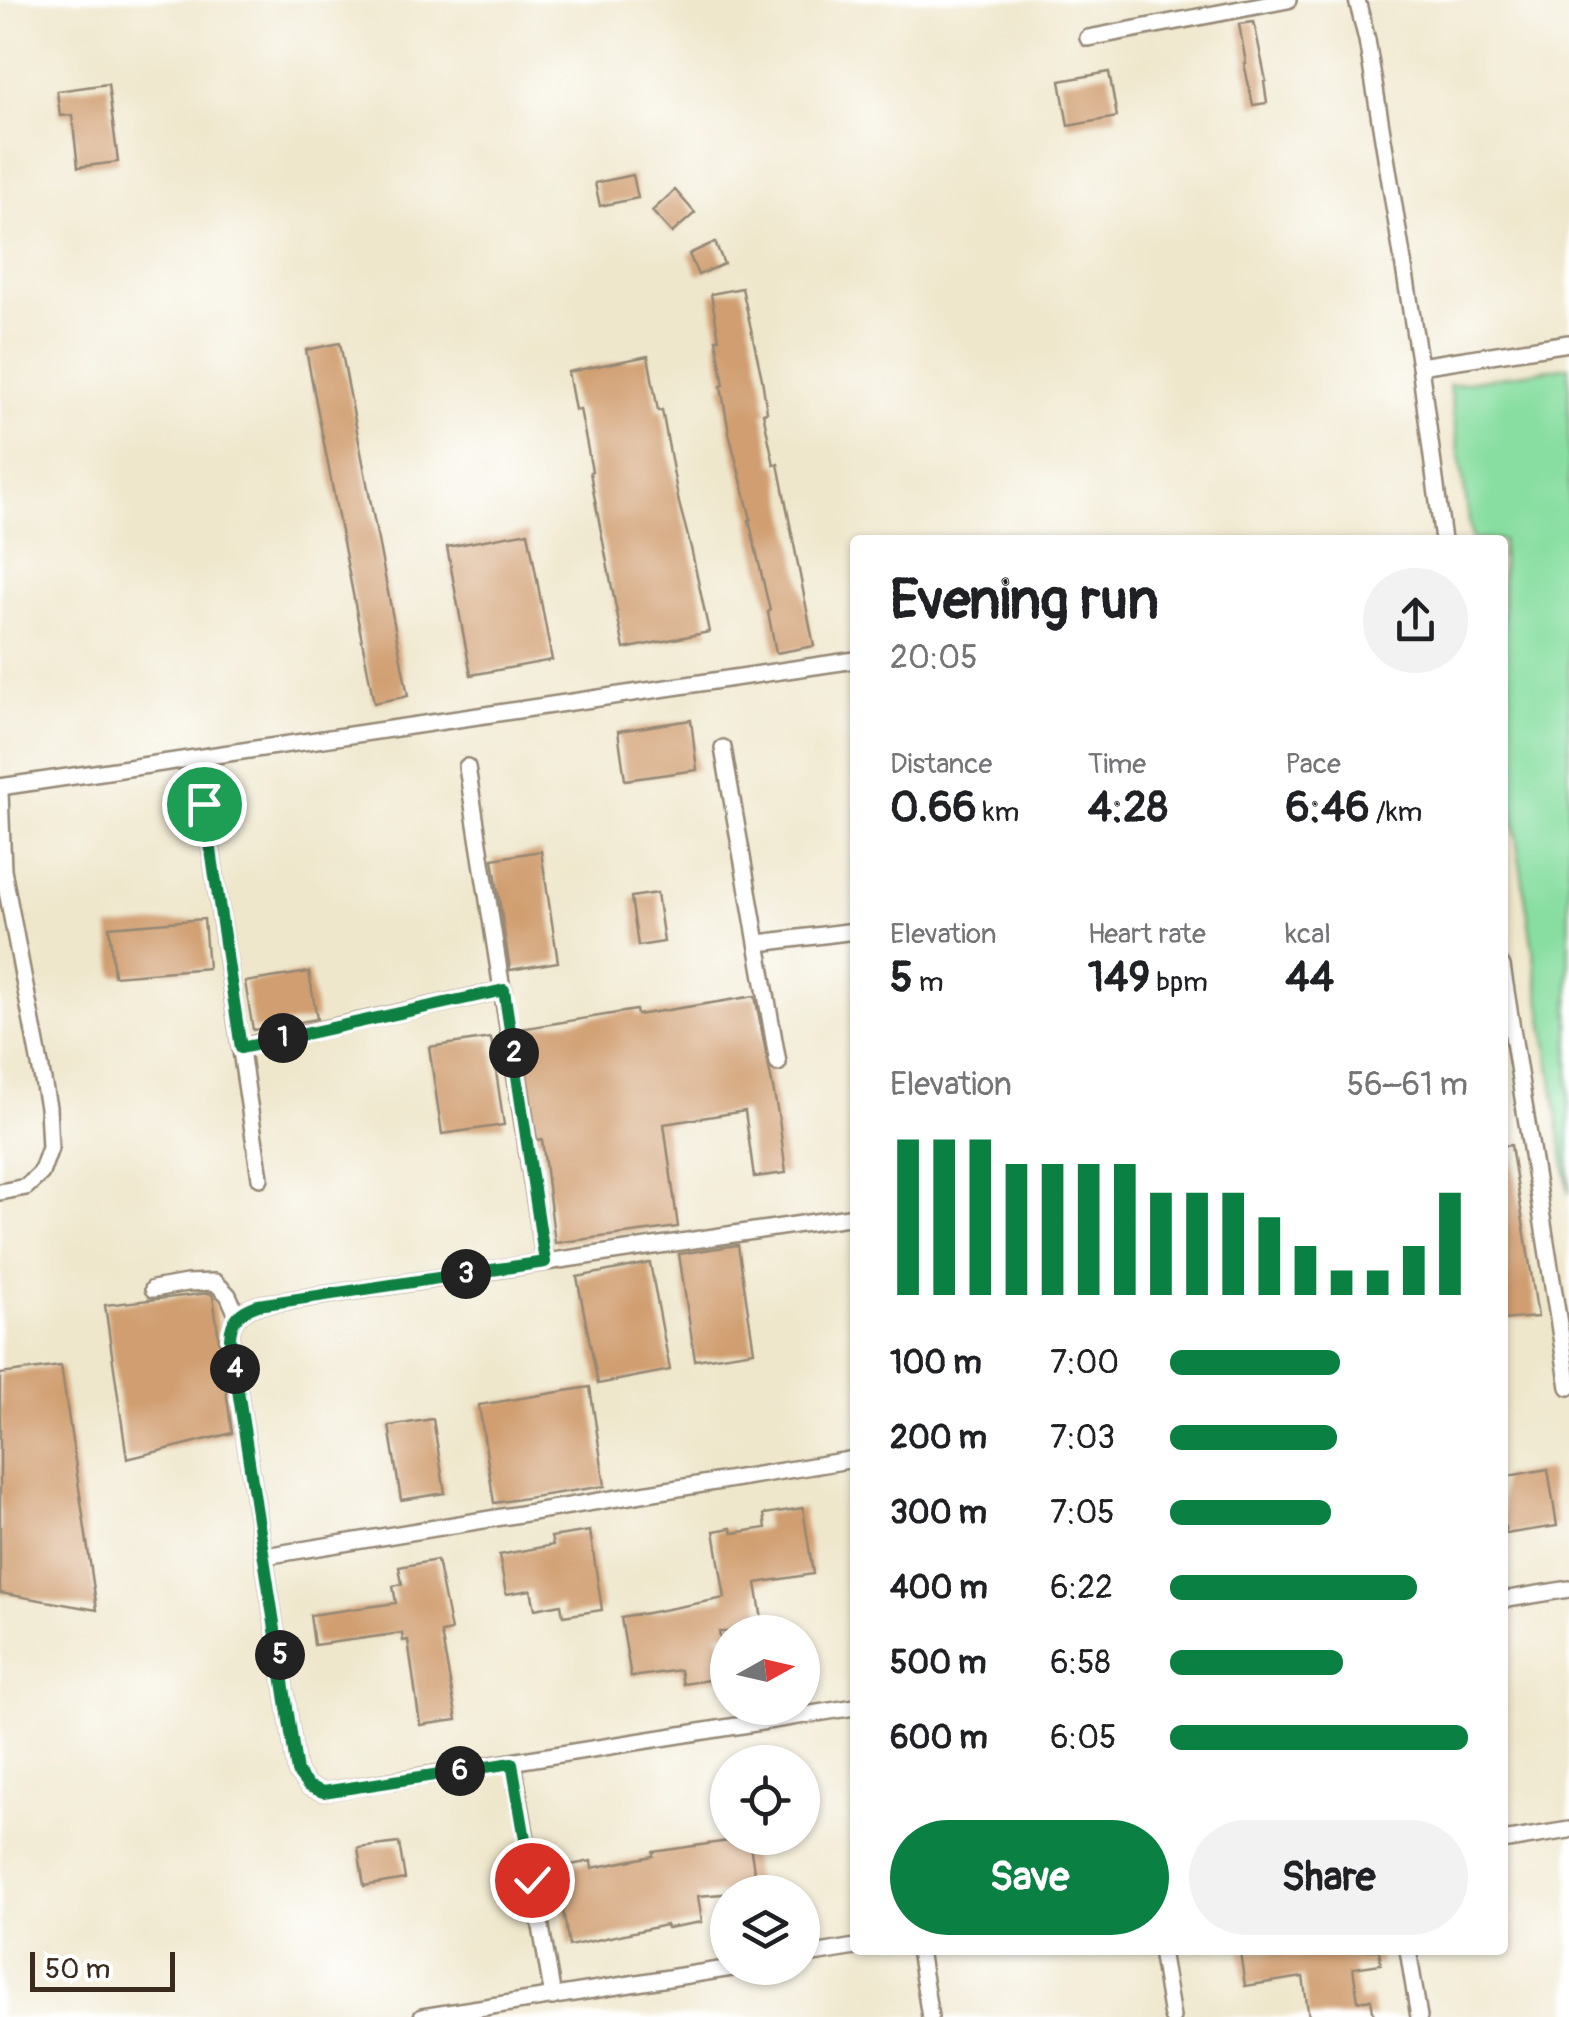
<!DOCTYPE html>
<html lang="en">
<head>
<meta charset="utf-8">
<style>
  :root { --surface:#fff; --page:#f2f2f2; --text:#202124; --muted:#757577; --accent:#0b8043 }
  body { margin:0; font-family:Pangolin,sans-serif; background:var(--page); color:var(--text); height:100vh; display:flex; flex-direction:column; font-size:38px; white-space:nowrap }
  * { box-sizing:border-box; margin:0 }
  p { font-size:32px; color:var(--muted) }
  .icon { flex:none; width:55px; height:55px; fill:none; stroke:currentColor; stroke-width:2; stroke-linecap:round; stroke-linejoin:round }
  .map { position:relative; flex:1; overflow:hidden }
  .side { position:absolute; left:850px; top:535px; width:658px; height:1420px; display:flex; flex-direction:column; background:var(--surface); border-radius:10px; box-shadow:0 2px 8px #0004 }
  .side>* { flex:none }
  .needle { width:65px; rotate:82deg }
  .controls { position:absolute; left:710px; top:1615px; display:grid; gap:20px }
  .controls a { display:grid; place-items:center; width:110px; height:110px; border-radius:50%; background:var(--surface); box-shadow:0 2px 8px #0004; font-size:50px }
  .scale { position:absolute; left:30px; bottom:25px; width:145px; box-sizing:border-box; padding-left:10px; border:5px solid #3b2a1e; border-top:0; font-size:28px; line-height:35px; white-space:nowrap; color:#3b2a1e; -webkit-text-stroke:8px #fff; paint-order:stroke }
  .pin { position:absolute; display:grid; place-items:center; width:85px; height:85px; color:#fff; margin:-42px; border:5px solid #fff; border-radius:50%; box-shadow:0 2px 10px #0007 }
  .km { position:absolute; width:50px; height:50px; margin:-25px; border-radius:50%; background:#222; color:#fff; font-size:28px; line-height:50px; text-align:center }
  .round { display:grid; place-items:center; flex:none; width:105px; height:105px; border-radius:52px; background:var(--page) }
  .summary { display:flex; align-items:center; justify-content:space-between; height:170px; padding:0 40px }
  h1 { font-size:55px; font-weight:700; line-height:75px }
  .stats { display:grid; grid-template-columns:repeat(3,1fr); gap:15px; height:170px; padding:10px 40px }
  .stats div { display:grid; align-content:center }
  .stats b { font-size:42px; font-weight:700 }
  .stats small { font-size:28px; font-weight:400 }
  .stats p { font-size:28px }
  .chart { height:280px; padding:20px 40px }
  .chart p { display:flex; justify-content:space-between }
  .chart svg { width:100%; height:180px; margin-top:10px; stroke:var(--accent); stroke-width:6 }
  .button { display:flex; gap:20px; margin-top:auto; padding:20px 40px }
  .button a { flex:1; height:115px; border-radius:60px; background:var(--accent); color:#fff; font-size:40px; font-weight:700; line-height:115px; text-align:center }
  .button a+a { background:var(--page); color:var(--text) }
  ul { padding:0 40px; list-style:none; font-size:32px }
  li { display:grid; grid-template-columns:160px 120px 1fr; align-items:center; height:75px }
  li i { height:25px; border-radius:12px; background:var(--accent) }
  .map>svg:first-child { display:block }
</style>
</head>
<body>
<div class="map">
<svg width="1569" height="2017" viewBox="0 0 1569 2017">
  <rect width="100%" height="100%" fill="#fff"/>
  <filter id="ink" filterUnits="userSpaceOnUse"><feTurbulence type="fractalNoise" baseFrequency=".01" numOctaves="2"/><feDisplacementMap in="SourceGraphic" scale="20" xChannelSelector="R" yChannelSelector="G"/><feConvolveMatrix kernelMatrix="1 2 1 2 8 2 1 2 1" color-interpolation-filters="sRGB"/></filter>
  <filter id="wash" filterUnits="userSpaceOnUse"><feTurbulence type="fractalNoise" baseFrequency=".0048" numOctaves="4" result="noise"/><feDisplacementMap in="SourceGraphic" scale="40" xChannelSelector="R" yChannelSelector="G"/><feGaussianBlur stdDeviation="2.25" result="paint"/><feColorMatrix in="noise" values="0 0 0 0 0 0 0 0 0 0 0 0 0 0 0 0 0 1.4 0 .05"/><feComposite in="paint" operator="in"/></filter>
  <g filter="url(#wash)">
    <rect width="100%" height="100%" fill="#efe7cc"/>
    <!-- green -->
    <polygon fill="#88dea1" stroke="#628460" stroke-width="2.5" points="1569,366 1569,1194 1503,747 1502,540 1472,540 1449,385"/>
    <g id="blocks">
      <!-- building -->
      <g fill="#d09e6f">
        <polygon points="1254,22 1266,81 1264,82 1267,103 1253,105 1244,63 1246,63 1239,24"/>
        <polygon points="1109,72 1117,117 1068,126 1060,81"/>
        <polygon points="108,84 118,162 78,167 72,115 60,116 57,91"/>
        <polygon points="633,175 638,198 600,206 595,183"/>
        <polygon points="675,190 695,213 672,233 652,211"/>
        <polygon points="715,242 724,264 698,275 689,254"/>
        <polygon points="742,288 762,379 767,412 763,413 774,465 778,464 786,504 814,646 776,653 768,612 770,611 749,520 751,519 729,433 721,386 724,385 716,339 719,339 711,294"/>
        <polygon points="340,343 408,696 374,703 306,350"/>
        <polygon points="648,356 658,411 662,410 679,503 691,548 709,632 624,649 596,506 590,472 592,471 580,409 575,410 568,372"/>
        <polygon points="528,532 552,660 471,675 447,547"/>
        <polygon points="691,720 697,770 625,780 618,731"/>
        <polygon points="541,851 558,962 510,970 493,859"/>
        <polygon points="657,893 664,942 638,946 631,897"/>
        <polygon points="204,919 208,968 114,976 109,927"/>
        <polygon points="309,972 317,1019 253,1030 245,982"/>
        <polygon points="755,996 779,1119 786,1173 754,1177 745,1111 664,1124 678,1227 555,1243 542,1139 537,1140 520,1029 636,1010 637,1015"/>
        <polygon points="491,1038 504,1125 442,1134 429,1047"/>
        <polygon points="1511,1145 1538,1317 1502,1320 1502,1146"/>
        <polygon points="738,1245 754,1351 695,1360 679,1254"/>
        <polygon points="650,1263 670,1370 598,1384 577,1277"/>
        <polygon points="210,1293 213,1296 232,1433 127,1459 105,1305"/>
        <polygon points="61,1366 97,1610 0,1593 0,1374"/>
        <polygon points="590,1387 605,1486 494,1503 479,1405"/>
        <polygon points="433,1419 445,1493 401,1500 389,1426"/>
        <polygon points="1548,1469 1557,1526 1505,1534 1505,1527 1502,1527 1502,1477"/>
        <polygon points="803,1508 813,1574 756,1583 764,1632 719,1632 727,1677 683,1684 680,1670 631,1677 621,1618 725,1598 714,1531 731,1528 733,1533 766,1528 764,1514"/>
        <polygon points="590,1531 602,1610 563,1616 561,1604 535,1609 531,1590 506,1594 499,1555 553,1545 551,1537"/>
        <polygon points="437,1560 451,1631 441,1633 457,1720 420,1725 408,1640 403,1641 402,1633 314,1645 310,1615 396,1603 393,1586 402,1584 399,1567"/>
        <polygon points="749,1838 756,1884 746,1886 747,1892 698,1896 702,1922 667,1928 666,1925 569,1946 556,1868 591,1861 592,1868 653,1856 653,1852"/>
        <polygon points="399,1843 405,1879 364,1886 358,1848"/>
        <polygon points="1253,1950 1379,1950 1381,1964 1353,1968 1358,2001 1371,1999 1374,2017 1309,2017 1303,1977 1245,1986 1240,1952"/>
      </g>
    </g>
  </g>
  <g filter="url(#ink)">
    <use href="#blocks" fill-opacity="0" stroke="#958875" stroke-width="2.5"/>
    <g fill="none" stroke-linecap="round" stroke-linejoin="round">
      <!-- street casing -->
      <g stroke="#958875" stroke-width="20">
        <g id="street">
          <polyline points="1357,0 1367,40 1420,366 1443,540"/>
          <polyline points="1088,38 1288,0"/>
          <polyline points="1420,366 1569,343"/>
          <polyline points="723,748 778,1063"/>
          <polyline points="467,767 545,1262"/>
          <polyline points="0,787 855,660"/>
          <polyline points="0,793 3,870 48,1107 50,1148 41,1173 26,1187 0,1192"/>
          <polyline points="204,803 260,1178"/>
          <polyline points="759,943 855,931"/>
          <polyline points="1502,966 1569,1387"/>
          <polyline points="241,1047 504,990"/>
          <path d="M 855,1216 L 258,1305 C 241,1311 231,1318 230,1338 L 297,1772 L 308,1786 L 323,1792 L 855,1707"/>
          <polyline points="153,1289 187,1283 215,1282 228,1295 237,1315"/>
          <polyline points="265,1556 855,1459"/>
          <polyline points="1502,1600 1569,1589"/>
          <polyline points="513,1763 553,1997"/>
          <polyline points="1502,1841 1569,1830"/>
          <polyline points="919,1950 930,2017"/>
          <polyline points="1161,1950 1172,2017"/>
          <polyline points="1408,1950 1419,2017"/>
          <polyline points="802,1956 855,1947"/>
          <polyline points="422,2017 732,1968"/>
        </g>
      </g>
      <!-- street -->
      <use href="#street" stroke="#fff" stroke-width="15"/>
    </g>
  </g>
  <g fill="none" stroke-linecap="round" stroke-linejoin="round" filter="url(#ink)">
    <!-- route casing -->
    <g stroke="#fff" stroke-width="20">
      <path id="route" d="M 204,804 L 241,1048 L 504,990 L 545,1262 L 258,1305 C 241,1311 231,1318 230,1338 L 297,1772 L 308,1786 L 323,1792 L 512,1763 L 532,1880"/>
    </g>
    <!-- route -->
    <use href="#route" stroke="#0b8043" stroke-width="12"/>
  </g>
</svg>
<div class="controls">
<a><svg class="needle" viewBox="-14 -14 28 28"><path d="M0-13l5 13h-10z" fill="#e53935"/><path d="M0 13l5-13h-10z" fill="#757577"/></svg></a>
<a><svg class="icon" aria-label="locate" viewBox="0 0 24 24"><circle cx="12" cy="12" r="6"/><path d="M12 2v4M12 18v4M2 12h4M18 12h4"/></svg></a>
<a><svg class="icon" aria-label="layers" viewBox="0 0 24 24"><path d="M12 4l9 5-9 5-9-5zM3 14l9 5 9-5"/></svg></a>
</div>
<div class="scale">50 m</div>
<div class="pin" style="left:204px;top:804px;background:#1e9e55"><svg class="icon" aria-label="arrive" viewBox="0 0 24 24"><path d="M6 21V4h12l-3 4 3 4H6"/></svg></div>
<div class="pin" style="left:532px;top:1880px;background:#d93025"><svg class="icon" aria-label="check" viewBox="0 0 24 24"><path d="M5 12l5 5 9-10"/></svg></div>
<b class="km" style="left:283px;top:1038px">1</b>
<b class="km" style="left:514px;top:1053px">2</b>
<b class="km" style="left:466px;top:1274px">3</b>
<b class="km" style="left:235px;top:1369px">4</b>
<b class="km" style="left:280px;top:1655px">5</b>
<b class="km" style="left:460px;top:1771px">6</b>
<section class="side">
<div class="summary"><div><h1>Evening run</h1><p>20:05</p></div><a class="round"><svg class="icon" aria-label="share" viewBox="0 0 24 24"><path d="M12 15V3M7 8l5-5 5 5M5 13v7h14v-7"/></svg></a></div>
<div class="stats">
<div><p>Distance</p><b>0.66<small> km</small></b></div>
<div><p>Time</p><b>4:28</b></div>
<div><p>Pace</p><b>6:46<small> /km</small></b></div>
</div>
<div class="stats">
<div><p>Elevation</p><b>5<small> m</small></b></div>
<div><p>Heart rate</p><b>149<small> bpm</small></b></div>
<div><p>kcal</p><b>44</b></div>
</div>
<div class="chart"><p><span>Elevation</span>56–61 m</p>
<svg viewBox="0 0 160 44" preserveAspectRatio="none"><path d="M5 44V6M15 44V6M25 44V6M35 44V12M45 44V12M55 44V12M65 44V12M75 44V19M85 44V19M95 44V19M105 44V25M115 44V32M125 44V38M135 44V38M145 44V32M155 44V19"/></svg>
</div>
<ul>
<li><b>100 m</b>7:00<i style="width:57%"></i></li>
<li><b>200 m</b>7:03<i style="width:56%"></i></li>
<li><b>300 m</b>7:05<i style="width:54%"></i></li>
<li><b>400 m</b>6:22<i style="width:83%"></i></li>
<li><b>500 m</b>6:58<i style="width:58%"></i></li>
<li><b>600 m</b>6:05<i style="width:100%"></i></li>
</ul>
<div class="button"><a>Save</a><a>Share</a></div>
</section>
</div>
</body>
</html>
